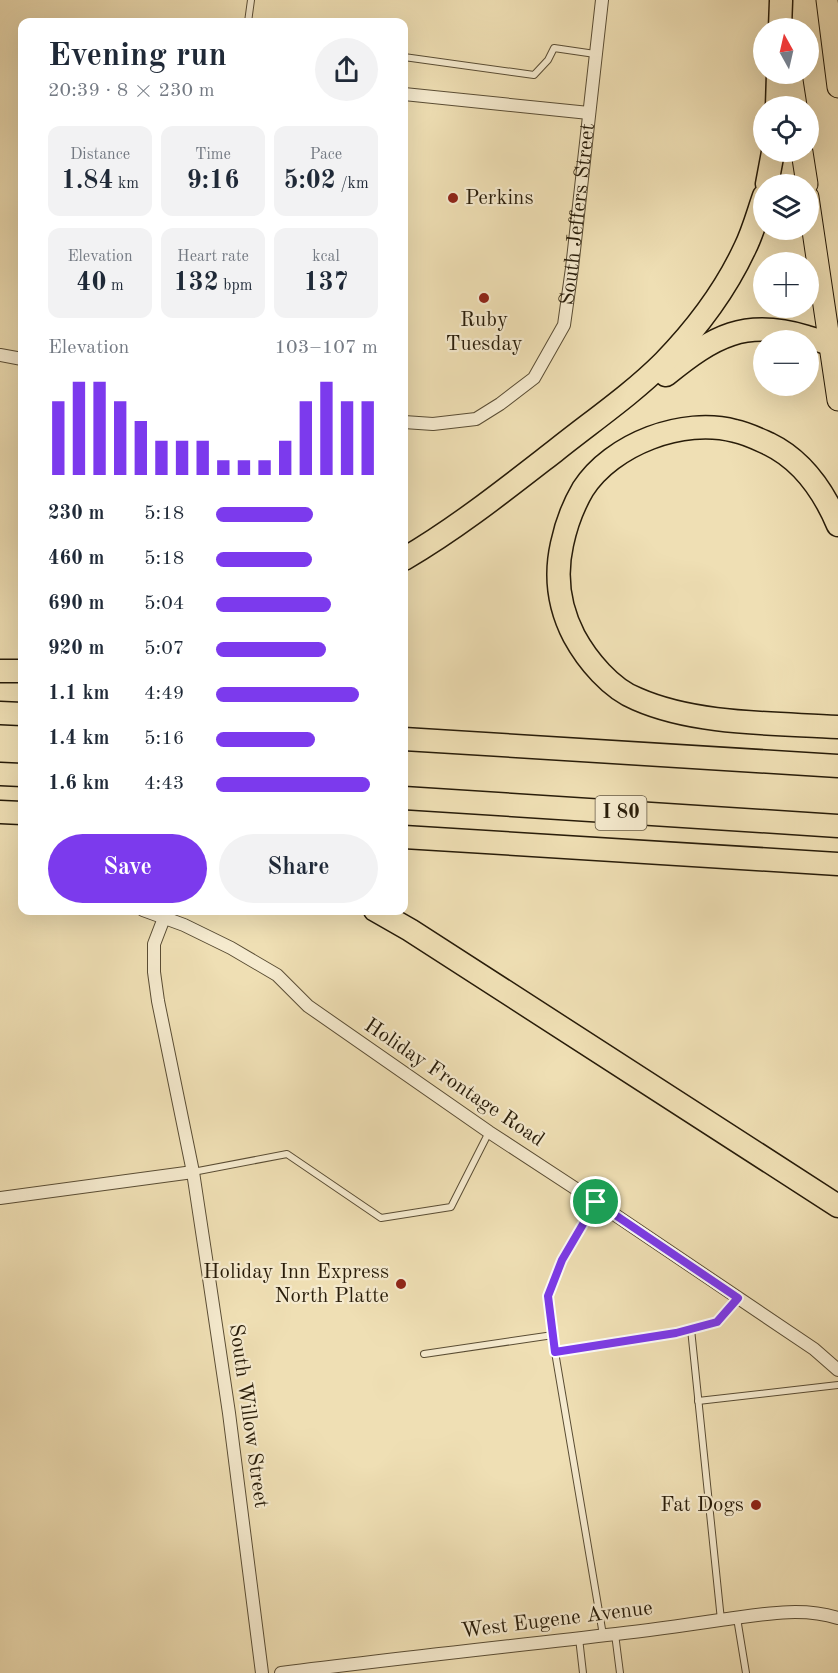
<!DOCTYPE html>
<html lang="en">
<head>
<meta charset="utf-8">
<style>
  :root { --surface:#fff; --page:#f2f2f3; --text:#1f2937; --muted:#747a83; --accent:#7c3aed }
  body { margin:0; font-family:"Old Standard TT",serif; background:var(--page); color:var(--text); height:100vh; display:flex; flex-direction:column; font-size:22px; white-space:nowrap }
  * { box-sizing:border-box; margin:0 }
  p { font-size:20px; color:var(--muted) }
  .icon { flex:none; width:33px; height:33px; fill:none; stroke:currentColor; stroke-width:2; stroke-linecap:round; stroke-linejoin:round }
  .map { position:relative; flex:1; overflow:hidden }
  .side { position:absolute; left:18px; top:18px; width:390px; height:897px; display:flex; flex-direction:column; background:var(--surface); border-radius:12px; box-shadow:0 6px 24px #0002 }
  .side>* { flex:none }
  .needle { width:39px; rotate:352deg }
  .controls { position:absolute; left:753px; top:18px; display:grid; gap:12px }
  .controls a { display:grid; place-items:center; width:66px; height:66px; border-radius:50%; background:var(--surface); box-shadow:0 6px 24px #0002; font-size:30px }
  .pin { position:absolute; display:grid; place-items:center; width:51px; height:51px; color:#fff; margin:-26px; border:3px solid #fff; border-radius:50%; box-shadow:0 2px 6px #0007 }
  .round { display:grid; place-items:center; flex:none; width:63px; height:63px; border-radius:32px; background:var(--page) }
  .overview { display:flex; align-items:center; justify-content:space-between; height:102px; padding:0 30px }
  h1 { font-size:33px; font-weight:600; line-height:45px }
  .metrics { display:grid; grid-template-columns:repeat(3,1fr); gap:9px; height:102px; padding:6px 30px }
  .metrics div { display:grid; align-content:center; border-radius:12px; background:var(--page); text-align:center }
  .metrics b { font-size:26px; font-weight:600 }
  .metrics small { font-size:16px; font-weight:400 }
  .metrics p { font-size:16px }
  .chart { height:168px; padding:12px 30px }
  .chart p { display:flex; justify-content:space-between }
  .chart svg { width:100%; height:108px; margin-top:6px; stroke:var(--accent); stroke-width:6 }
  .button { display:flex; gap:12px; margin-top:auto; padding:12px 30px }
  .button a { flex:1; height:69px; border-radius:36px; background:var(--accent); color:#fff; font-size:24px; font-weight:600; line-height:69px; text-align:center }
  .button a+a { background:var(--page); color:var(--text) }
  ul { padding:0 30px; list-style:none; font-size:20px }
  li { display:grid; grid-template-columns:96px 72px 1fr; align-items:center; height:45px }
  li i { height:15px; border-radius:8px; background:var(--accent) }
  .map>svg:first-child { display:block }
</style>
</head>
<body>
<div class="map">
<svg width="838" height="1673" viewBox="0 0 838 1673">
  <rect width="100%" height="100%" fill="#efdfb4"/>
  <filter id="stains"><feTurbulence type="fractalNoise" baseFrequency=".00333" numOctaves="4"/><feColorMatrix values="0 0 0 0 .2 0 0 0 0 .09 0 0 0 0 .02 0 0 0 .5 -.17"/></filter>
  <radialGradient id="worn" r=".72"><stop offset=".6" stop-color="#630" stop-opacity="0"/><stop offset="1" stop-color="#630" stop-opacity=".3"/></radialGradient>
  <g fill="none" stroke-linecap="round" stroke-linejoin="round">
    <!-- service casing -->
    <g stroke="#5a4d34" stroke-width="8">
      <g id="service">
        <polyline points="248,22 251,0"/>
        <polyline points="404,57 534,75 548,60 554,48 595,54"/>
        <polyline points="193,1172 287,1154 381,1218 451,1207 489,1132"/>
        <polyline points="596,1202 562,1260 548,1296 555,1352 603,1635"/>
        <polyline points="691,1329 721,1620"/>
        <polyline points="555,1352 676,1333 717,1322 738,1298"/>
        <polyline points="424,1354 553,1335"/>
        <polyline points="698,1401 838,1385"/>
        <polyline points="737,1618 746,1673"/>
        <polyline points="615,1634 620,1673"/>
        <polyline points="579,1638 583,1673"/>
      </g>
    </g>
    <!-- minor casing -->
    <g stroke="#5a4d34" stroke-width="14">
      <g id="minor">
        <polyline points="404,94 589,113"/>
        <polyline points="0,355 22,359"/>
        <path id="s1" d="M 404,422 L 433,424 L 476,419 L 500,404 L 534,378 L 564,325 L 572,268 L 602,0"/>
        <polyline points="143,910 184,925 231,948 277,975 308,1006 489,1132 596,1202 814,1349 838,1370"/>
        <polyline points="164,918 154,944 154,972 158,1001 193,1172 206,1258 229,1413 262,1673"/>
        <polyline points="0,1198 193,1172"/>
        <path d="M 281,1673 C 392,1659 504,1647 616,1634 C 651,1630 686,1625 720,1620 C 759,1615 800,1606 838,1618"/>
      </g>
    </g>
    <!-- trunk casing -->
    <g stroke="#281c09" stroke-width="23">
      <g id="trunk">
        <polyline points="827,0 838,87"/>
        <polyline points="791,74 796,106"/>
        <polyline points="802,152 807,184"/>
        <polyline points="808,197 838,400"/>
      </g>
    </g>
    <!-- motorway casing -->
    <g stroke="#281c09" stroke-width="25">
      <g id="motorway">
        <polyline points="780,28 781,1"/>
        <polyline points="777,106 778,74"/>
        <polyline points="767,184 773,152"/>
        <path d="M 666,375 C 714,336 745,318 807,337 C 818,340 828,343 838,348"/>
        <path d="M 838,525 C 824,492 802,460 769,444 C 758,439 746,433 735,431 C 683,417 612,444 583,489 C 573,506 566,525 562,544 C 555,575 559,607 574,636 C 587,660 611,689 637,699 C 696,725 774,723 838,727"/>
        <path d="M 404,559 C 457,528 506,489 555,451 C 591,422 631,395 664,362 C 697,328 725,291 745,248 C 753,232 758,213 764,196"/>
        <polyline points="0,671 22,671"/>
        <polyline points="0,713 22,714"/>
        <polyline points="404,739 838,766"/>
        <polyline points="0,774 22,775"/>
        <polyline points="404,798 838,826"/>
        <polyline points="0,812 22,813"/>
        <polyline points="404,837 838,864"/>
        <polyline points="375,910 410,930 838,1206"/>
      </g>
    </g>
    <!-- service -->
    <use href="#service" stroke="#f5eace" stroke-width="6"/>
    <!-- minor -->
    <use href="#minor" stroke="#f5eace" stroke-width="12"/>
    <!-- trunk -->
    <use href="#trunk" stroke="#efdfb4" stroke-width="21"/>
    <!-- motorway -->
    <use href="#motorway" stroke="#efdfb4" stroke-width="22"/>
  </g>
  <g fill="none" stroke-linecap="round" stroke-linejoin="round">
    <!-- route casing -->
    <g stroke="#fff" stroke-width="12">
      <polygon id="route" points="596,1202 738,1298 717,1322 676,1333 555,1352 548,1296 562,1260"/>
    </g>
    <!-- route -->
    <use href="#route" stroke="#7c3aed" stroke-width="8"/>
  </g>
  <!-- markers -->
  <g fill="#8f2418" stroke="#f5eace" stroke-width="2">
    <circle cx="453" cy="198" r="6"/>
    <circle cx="484" cy="298" r="6"/>
    <circle cx="401" cy="1284" r="6"/>
    <circle cx="756" cy="1505" r="6"/>
  </g>
  <g text-anchor="middle" dominant-baseline="central" stroke-width="4.5" stroke-linejoin="round" paint-order="stroke">
    <!-- shield labels -->
    <rect fill="#f5eace" stroke="#665a44" stroke-width="1.5" x="595.5" y="796" width="51" height="34" rx="4.5"/>
    <g font-size="20" font-weight="bold" fill="#281c09">
      <text x="621" y="813">I 80</text>
    </g>
    <!-- poi labels -->
    <g font-size="21" fill="#281c09" stroke="#f5eace" text-anchor="end">
      <text x="465" y="198" text-anchor="start">Perkins</text>
      <text x="484" y="320" text-anchor="middle">Ruby<tspan x="484" dy="24">Tuesday</tspan></text>
      <text x="389" y="1272">Holiday Inn Express<tspan x="389" dy="24">North Platte</tspan></text>
      <text x="744" y="1505">Fat Dogs</text>
    </g>
    <!-- street labels -->
    <g font-size="21" fill="#281c09" stroke="#f5eace">
      <text stroke="none"><textPath href="#s1" startOffset="316">South Jeffers Street</textPath></text>
      <text transform="translate(454 1083) rotate(34)">Holiday Frontage Road</text>
      <text transform="translate(248 1416) rotate(82)">South Willow Street</text>
      <text transform="translate(557 1620) rotate(-7)">West Eugene Avenue</text>
    </g>
  </g>
  <rect width="100%" height="100%" filter="url(#stains)"/>
  <rect width="100%" height="100%" fill="url(#worn)"/>
</svg>
<div class="controls">
<a><svg class="needle" viewBox="-14 -14 28 28"><path d="M0-13l5 13h-10z" fill="#e53935"/><path d="M0 13l5-13h-10z" fill="#747a83"/></svg></a>
<a><svg class="icon" aria-label="locate" viewBox="0 0 24 24"><circle cx="12" cy="12" r="6"/><path d="M12 2v4M12 18v4M2 12h4M18 12h4"/></svg></a>
<a><svg class="icon" aria-label="layers" viewBox="0 0 24 24"><path d="M12 4l9 5-9 5-9-5zM3 14l9 5 9-5"/></svg></a>
<a>+</a>
<a>−</a>
</div>
<div class="pin" style="left:596px;top:1202px;background:#1e9e55"><svg class="icon" aria-label="arrive" viewBox="0 0 24 24"><path d="M6 21V4h12l-3 4 3 4H6"/></svg></div>
<section class="side">
<div class="overview"><div><h1>Evening run</h1><p>20:39 · 8 × 230 m</p></div><a class="round"><svg class="icon" aria-label="share" viewBox="0 0 24 24"><path d="M12 15V3M7 8l5-5 5 5M5 13v7h14v-7"/></svg></a></div>
<div class="metrics">
<div><p>Distance</p><b>1.84<small> km</small></b></div>
<div><p>Time</p><b>9:16</b></div>
<div><p>Pace</p><b>5:02<small> /km</small></b></div>
</div>
<div class="metrics">
<div><p>Elevation</p><b>40<small> m</small></b></div>
<div><p>Heart rate</p><b>132<small> bpm</small></b></div>
<div><p>kcal</p><b>137</b></div>
</div>
<div class="chart"><p><span>Elevation</span>103–107 m</p>
<svg viewBox="0 0 160 44" preserveAspectRatio="none"><path d="M5 44V14M15 44V6M25 44V6M35 44V14M45 44V22M55 44V30M65 44V30M75 44V30M85 44V38M95 44V38M105 44V38M115 44V30M125 44V14M135 44V6M145 44V14M155 44V14"/></svg>
</div>
<ul>
<li><b>230 m</b>5:18<i style="width:60%"></i></li>
<li><b>460 m</b>5:18<i style="width:59%"></i></li>
<li><b>690 m</b>5:04<i style="width:71%"></i></li>
<li><b>920 m</b>5:07<i style="width:68%"></i></li>
<li><b>1.1 km</b>4:49<i style="width:88%"></i></li>
<li><b>1.4 km</b>5:16<i style="width:61%"></i></li>
<li><b>1.6 km</b>4:43<i style="width:95%"></i></li>
</ul>
<div class="button"><a>Save</a><a>Share</a></div>
</section>
</div>
</body>
</html>
